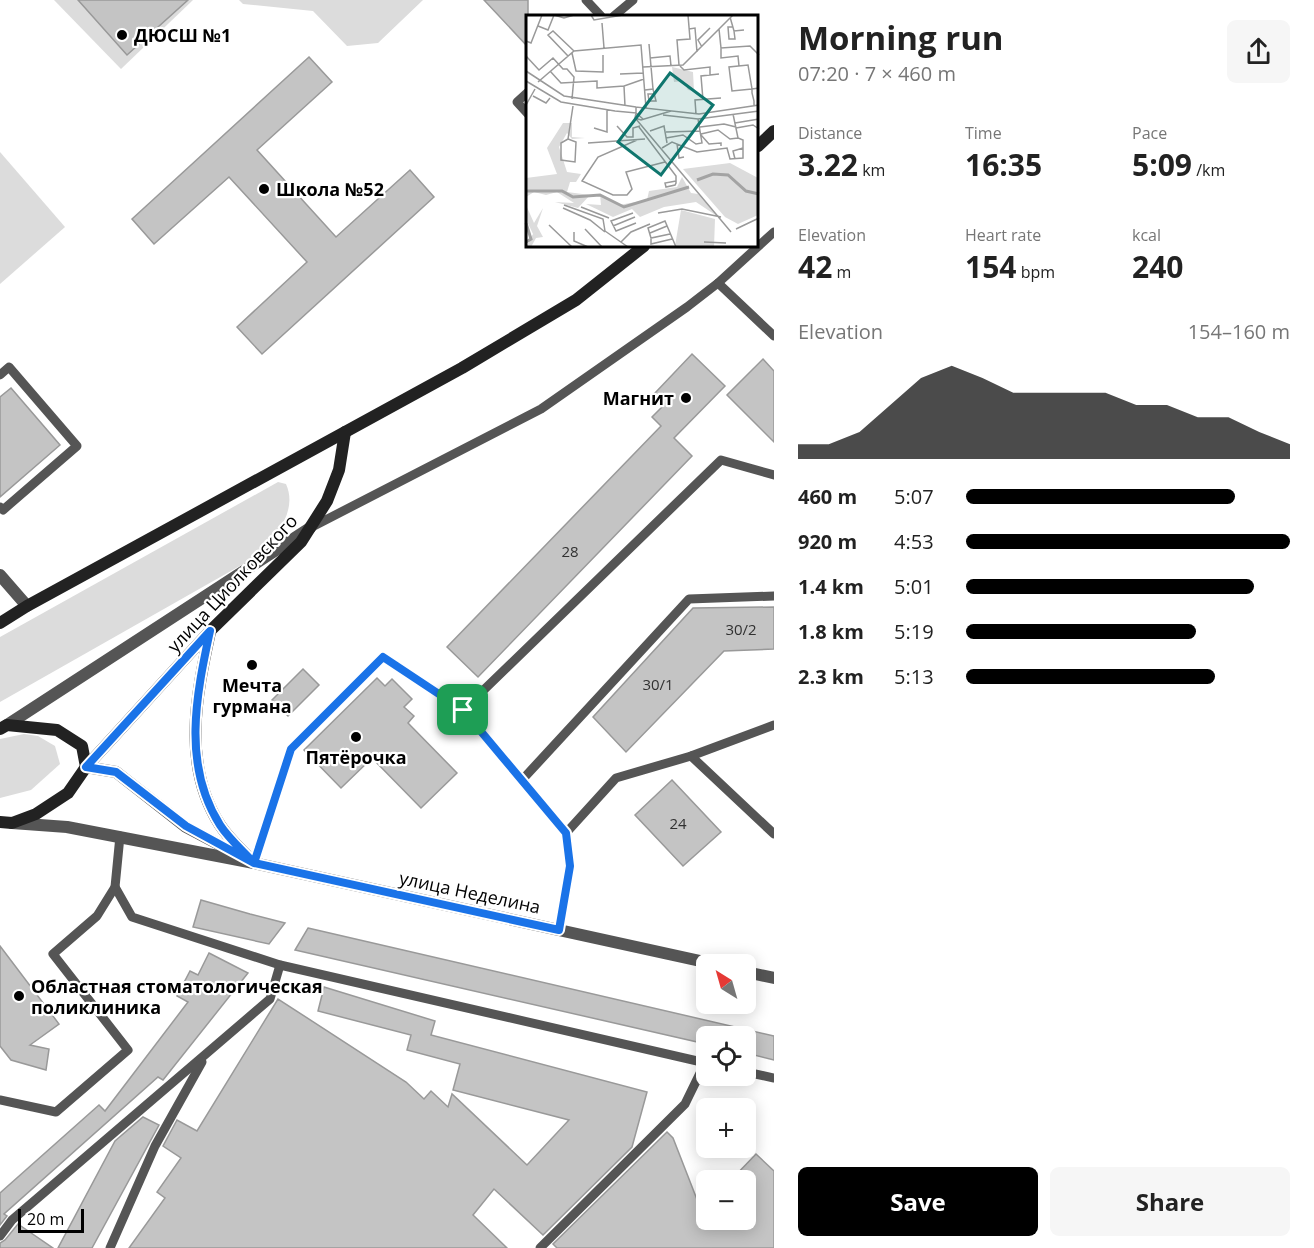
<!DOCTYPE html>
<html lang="en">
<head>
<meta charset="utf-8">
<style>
  :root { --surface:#fff; --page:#f6f6f6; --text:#222; --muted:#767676; --accent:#000 }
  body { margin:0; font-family:"Open Sans",sans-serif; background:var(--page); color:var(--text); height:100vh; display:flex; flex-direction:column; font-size:22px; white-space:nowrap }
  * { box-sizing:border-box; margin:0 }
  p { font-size:20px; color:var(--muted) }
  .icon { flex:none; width:33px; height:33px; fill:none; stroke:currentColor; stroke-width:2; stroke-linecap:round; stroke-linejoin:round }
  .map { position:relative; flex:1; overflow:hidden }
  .details { display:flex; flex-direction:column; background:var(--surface); width:540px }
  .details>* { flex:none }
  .needle { width:39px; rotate:323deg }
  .tools { position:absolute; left:696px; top:954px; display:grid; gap:12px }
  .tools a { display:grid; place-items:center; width:60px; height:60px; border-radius:9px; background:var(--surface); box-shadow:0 3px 15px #0003; font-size:30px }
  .scale { position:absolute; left:18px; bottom:15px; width:66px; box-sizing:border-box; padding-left:6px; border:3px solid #000; border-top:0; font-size:16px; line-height:21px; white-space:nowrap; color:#000; -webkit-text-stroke:4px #fff; paint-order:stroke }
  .pin { position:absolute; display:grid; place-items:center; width:51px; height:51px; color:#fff; margin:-26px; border-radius:12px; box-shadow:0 3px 9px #0006 }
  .round { display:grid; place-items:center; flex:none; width:63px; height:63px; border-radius:9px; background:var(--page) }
  .head { display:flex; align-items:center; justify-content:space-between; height:102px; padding:0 24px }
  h1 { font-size:33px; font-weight:700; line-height:45px }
  .stats { display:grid; grid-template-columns:repeat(3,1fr); gap:9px; height:102px; padding:6px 24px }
  .stats div { display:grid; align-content:center }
  .stats b { font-size:30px; font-weight:700 }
  .stats small { font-size:16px; font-weight:400 }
  .stats p { font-size:16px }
  .chart { height:168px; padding:12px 24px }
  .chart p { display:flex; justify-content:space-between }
  .chart svg { width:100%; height:108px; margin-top:6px; fill:var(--accent); opacity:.7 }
  .primary-button { display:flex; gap:12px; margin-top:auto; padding:12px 24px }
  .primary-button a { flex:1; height:69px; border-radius:9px; background:var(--accent); color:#fff; font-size:24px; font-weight:700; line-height:69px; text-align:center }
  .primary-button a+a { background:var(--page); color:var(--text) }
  ul { padding:0 24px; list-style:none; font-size:20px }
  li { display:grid; grid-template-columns:96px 72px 1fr; align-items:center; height:45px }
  li i { height:15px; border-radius:8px; background:var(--accent) }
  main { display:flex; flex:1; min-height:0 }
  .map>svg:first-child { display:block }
</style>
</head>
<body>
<main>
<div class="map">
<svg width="774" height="1248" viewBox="0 0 774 1248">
  <rect width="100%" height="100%" fill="#fff"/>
  <!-- green -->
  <g fill="#dcdcdc">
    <polygon points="54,0 193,0 121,69"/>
    <polygon points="239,0 423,0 378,43 347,46 313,11 243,4"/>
    <polygon points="0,152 65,227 0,284"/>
    <path d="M 278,482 L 286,484 C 298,511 276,536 259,555 L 0,702 L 0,637 Z"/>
    <polygon points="24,734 38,736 55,746 60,764 31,790 0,798 0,739"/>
  </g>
  <!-- building -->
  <g fill="#c4c4c4" stroke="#999" stroke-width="1.5">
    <polygon points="78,0 188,0 127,55"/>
    <polygon points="484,0 528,0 528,47"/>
    <polygon points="309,57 332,82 257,150 336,237 410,170 434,197 262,354 237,327 307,262 229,177 154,244 132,219"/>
    <polygon points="692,354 725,386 674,438 692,456 478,677 447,647 661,426 652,417 665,404 655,393"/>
    <polygon points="763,359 774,371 774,442 727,395"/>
    <polygon points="11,388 60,445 0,497 0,397"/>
    <polygon points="774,607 774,649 724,651 626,752 593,717 693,608"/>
    <polygon points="303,669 319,685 288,716 272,700"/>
    <polygon points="377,678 385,686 392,679 412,699 404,707 414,716 408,723 457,773 421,808 372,758 341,788 304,750"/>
    <polygon points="672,780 721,832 683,866 635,815"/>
    <polygon points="201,900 250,914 285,923 269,944 193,927"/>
    <polygon points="308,928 774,1036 774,1060 746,1053 746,1036 706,1036 706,1044 295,950"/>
    <polygon points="0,946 59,1024 30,1045 49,1049 46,1070 11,1060 0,1046"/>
    <polygon points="209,953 248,973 163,1080 158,1077 4,1214 7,1216 0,1225 0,1193 99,1105 105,1111 188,1002 177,996 190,971 198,975"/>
    <polygon points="324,987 435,1021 431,1035 647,1092 632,1147 543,1235 494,1189 473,1215 507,1248 129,1248 165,1198 157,1192 181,1158 163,1146 177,1120 197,1131 278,999 406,1082 424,1099 431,1091 448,1107 452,1094 527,1165 569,1120 453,1090 460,1064 407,1050 411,1035 318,1011"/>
    <polygon points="143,1117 159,1125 92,1248 58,1248 115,1141"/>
    <polygon points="667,1132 673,1138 705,1220 746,1220 746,1180 731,1180 756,1154 774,1171 774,1248 557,1248 553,1244"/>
    <polygon points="18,1224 53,1248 0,1248 0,1243 5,1240"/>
  </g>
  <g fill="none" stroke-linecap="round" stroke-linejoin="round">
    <!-- service -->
    <g stroke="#555" stroke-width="9">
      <polyline points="586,0 601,16"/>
      <polyline points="614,16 633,0"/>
      <polyline points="528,92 517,102 528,114"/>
      <polyline points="718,283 774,336"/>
      <polyline points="0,375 9,367 77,446 3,510 0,507"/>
      <polyline points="310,528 541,409 687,307 718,283 774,232"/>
      <polyline points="463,710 721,460 774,475"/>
      <polyline points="691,756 774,834"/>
      <polyline points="522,780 689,599 774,596"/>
      <polyline points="254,863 291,749 383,657 463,710 566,833"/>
      <polyline points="115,887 132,917 280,965 706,1063"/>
      <polyline points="559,930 570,865 566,833 616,778 691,756 774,725"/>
      <polyline points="746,1072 774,1078"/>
      <polyline points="0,1100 56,1112 128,1050 53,954 97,916 115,887 120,836"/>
      <polyline points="0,1236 12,1220 270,999 280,965"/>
      <polyline points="110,1248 155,1146 202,1062"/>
      <polyline points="540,1248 685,1104 705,1063"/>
    </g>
    <!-- minor -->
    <g stroke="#555" stroke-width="12">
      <polyline points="0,575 27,606"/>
      <polyline points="7,725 310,528"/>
    </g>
    <!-- tertiary -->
    <g stroke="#555" stroke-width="12">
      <polyline points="86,767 116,772 186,827 243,857"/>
      <polyline points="12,823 67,827 254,863 714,964"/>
      <polyline points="746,972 774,978"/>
    </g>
    <!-- secondary -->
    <g stroke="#222" stroke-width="12">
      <polyline points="758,146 774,131"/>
      <polyline points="0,623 27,606 462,368 576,300 644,246"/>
      <path d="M 210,632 C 196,696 182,766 220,825 C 229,839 243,851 254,863"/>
      <polyline points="0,729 7,725 57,730 82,746 86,767"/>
      <polyline points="0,822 12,823 36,814 68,793 86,767 210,631 301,542 327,501 339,470 345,432"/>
    </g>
  </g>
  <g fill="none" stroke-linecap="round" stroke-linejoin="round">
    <!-- route casing -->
    <g stroke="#fff" stroke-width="12">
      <path id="route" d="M 463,710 L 383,657 L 291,749 L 254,863 C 243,851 229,839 220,825 C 182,765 196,696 210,631 L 86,767 L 116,772 L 186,826 L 254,863 L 559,930 L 570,866 L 566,833 L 463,710"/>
    </g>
    <!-- route -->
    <use href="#route" stroke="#1a73e8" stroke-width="8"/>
  </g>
  <!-- markers -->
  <g fill="#000" stroke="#fff" stroke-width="2">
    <circle cx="122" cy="35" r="6"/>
    <circle cx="264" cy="189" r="6"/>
    <circle cx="686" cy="398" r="6"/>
    <circle cx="252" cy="665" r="6"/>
    <circle cx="356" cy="737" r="6"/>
    <circle cx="19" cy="996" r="6"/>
  </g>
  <g text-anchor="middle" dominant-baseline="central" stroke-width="4.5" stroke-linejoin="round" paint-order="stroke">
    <!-- number labels -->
    <g font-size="15" fill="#313131">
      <text x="570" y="551">28</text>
      <text x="741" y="629">30/2</text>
      <text x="658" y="684">30/1</text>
      <text x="678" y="823">24</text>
    </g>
    <!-- poi labels -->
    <g font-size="18" font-weight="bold" fill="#000" stroke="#fff" text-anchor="start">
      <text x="134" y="35">ДЮСШ №1</text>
      <text x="276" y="189">Школа №52</text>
      <text x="674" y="398" text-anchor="end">Магнит</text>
      <text x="252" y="685" text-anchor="middle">Мечта<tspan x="252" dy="21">гурмана</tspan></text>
      <text x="356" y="757" text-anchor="middle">Пятёрочка</text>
      <text x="31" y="986">Областная стоматологическая<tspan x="31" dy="21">поликлиника</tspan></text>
    </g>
    <!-- street labels -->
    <g font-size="18" fill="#000" stroke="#fff">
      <text transform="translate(232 583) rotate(-47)">улица Циолковского</text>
      <text transform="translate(470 892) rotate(12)">улица Неделина</text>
    </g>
  </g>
  <!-- overview -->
  <g transform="translate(526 15)">
    <rect width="232" height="232" fill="#fff"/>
    <path d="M 146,52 L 167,57 L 168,76 L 162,75 L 157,66 L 148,67 ZM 37,108 L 46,108 L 46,122 L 59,123 L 46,124 L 41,118 L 33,132 L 41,157 L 55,159 L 50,167 L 44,167 L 41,177 L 64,180 L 52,193 L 29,187 L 48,188 L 31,177 L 20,180 L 8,177 L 0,182 L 0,163 L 31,159 L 21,133 ZM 204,148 L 232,163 L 232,200 L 212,209 L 199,202 L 157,154 ZM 156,162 L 165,178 L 172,179 L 191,201 L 170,187 L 138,192 L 114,202 L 106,194 L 87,202 L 60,189 L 75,190 L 74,179 L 93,190 L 121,185 L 123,176 L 151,172 ZM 0,190 L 8,208 L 17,193 L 11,211 L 17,222 L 10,223 L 5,232 L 0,232 L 7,219 L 0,204 ZM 155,195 L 189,204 L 188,232 L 149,231 Z" fill="#dcdcdc"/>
    <path fill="none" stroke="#a3a3a3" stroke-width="3" d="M 171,165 L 187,159 L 202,160 L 220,176 L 233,179M 0,176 L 36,176 L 47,182 L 74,180 L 98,192 L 163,172M 0,208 L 5,224 L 0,227"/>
    <path fill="none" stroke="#999" stroke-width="1.5" d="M 28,0 L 38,3 L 48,0M 65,0 L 68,5 L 97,0M 204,2 L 208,16 L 218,15M 76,8 L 78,33M 12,11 L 22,15 L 28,0M 207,12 L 202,12 L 203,24 L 209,24 L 208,16M 163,14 L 169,13 L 171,37M 193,14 L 195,33 L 224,31 L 233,40M 0,26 L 5,28 L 16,0M 176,32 L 172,25 L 184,13M 195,33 L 195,43 L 212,41 L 213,51M 46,38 L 50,56 L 77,57 L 77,40M 0,41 L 13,55 L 27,43 L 37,54 L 41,54 L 48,62 L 46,84M 42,41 L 22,20 L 27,16 L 48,36M 124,43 L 144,41 L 145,51M 153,50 L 151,25 L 164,24 L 162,0M 154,51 L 158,55 L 184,52 L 184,60M 117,52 L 157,50 L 207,0M 0,56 L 38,81 L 110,92M 24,56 L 35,68 L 71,66 L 71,73 L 98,71M 94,59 L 117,58M 0,66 L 35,87 L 89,96 L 110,98 L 110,92 L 173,99 L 233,90M 12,67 L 48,36 L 115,30 L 120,93M 127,74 L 130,86 L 123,86 L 122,79 L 127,79M 119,75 L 127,74 L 123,29M 7,81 L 20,88 L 24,83M 177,85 L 175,61 L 193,59M 0,90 L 9,74M 99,91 L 98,71 L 118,64M 228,91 L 228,86 L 226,78 L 226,74 L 222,50 L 203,52 L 206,76 L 226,74 L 233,73M 170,99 L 169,85 L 195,83M 137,100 L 172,104 L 233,96M 110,104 L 205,217M 117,104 L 110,98 L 109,103 L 115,105 L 145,96M 209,108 L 233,104M 91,111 L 101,122 L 107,122 L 107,113 L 114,111M 113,112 L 150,161 L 150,168 L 149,170 L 140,172 L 139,168 L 150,166M 174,112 L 198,109 L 210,112M 68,113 L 81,117 L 81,95M 210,113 L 227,110 L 233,114M 124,116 L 138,111 L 141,128M 140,117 L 174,116M 175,119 L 192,115 L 204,124 L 212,123M 175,120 L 183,129 L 195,128 L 195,131M 140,123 L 157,120 L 170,129 L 176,128 L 172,104M 42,124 L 35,128 L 35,145 L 49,147 L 50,127 L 42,124 L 47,91M 111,125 L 72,142 L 56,166 L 87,180 L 101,180 L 106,174 L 100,157 L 139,147M 62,128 L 119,124M 151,129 L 153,143 L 158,142M 136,133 L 146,127 L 171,137 L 201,133 L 204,144 L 217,143 L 217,125 L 212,123 L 207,99M 209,144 L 207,136 L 217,133M 38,190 L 77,204 L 79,216M 55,192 L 83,203M 37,193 L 64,205 L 79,217M 107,198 L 85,206 L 90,216 L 110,208M 132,198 L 156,194 L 195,202M 23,210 L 46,232M 87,211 L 109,202M 59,214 L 76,232M 210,214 L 233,203M 79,216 L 102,232M 48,217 L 48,226 L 62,232M 124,218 L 141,211M 144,219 L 125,223 L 122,213 L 139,206 L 150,232M 125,224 L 125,229 L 146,224M 95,227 L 105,217 L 124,209M 178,227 L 200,228"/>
    <path fill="#0f766e" fill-opacity="0.15" stroke="#0f766e" stroke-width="3" d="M 144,58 L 187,90 L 135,160 L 92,127 Z"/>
    <rect width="232" height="232" fill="none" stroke="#000" stroke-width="3"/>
  </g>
</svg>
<div class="tools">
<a><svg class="needle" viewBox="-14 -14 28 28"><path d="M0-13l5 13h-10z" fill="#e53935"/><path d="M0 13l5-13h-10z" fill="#767676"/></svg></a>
<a><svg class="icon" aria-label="locate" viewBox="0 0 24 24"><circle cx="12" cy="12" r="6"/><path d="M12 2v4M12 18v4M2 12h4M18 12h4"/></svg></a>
<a>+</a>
<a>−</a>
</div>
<div class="scale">20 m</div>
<div class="pin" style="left:463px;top:710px;background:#1e9e55"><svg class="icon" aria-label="arrive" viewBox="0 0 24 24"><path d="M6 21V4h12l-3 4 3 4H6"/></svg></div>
</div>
<section class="details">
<div class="head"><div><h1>Morning run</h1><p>07:20 · 7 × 460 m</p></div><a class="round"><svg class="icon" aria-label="share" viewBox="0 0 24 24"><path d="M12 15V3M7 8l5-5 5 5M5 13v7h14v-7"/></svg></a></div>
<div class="stats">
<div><p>Distance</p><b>3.22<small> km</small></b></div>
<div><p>Time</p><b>16:35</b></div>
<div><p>Pace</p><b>5:09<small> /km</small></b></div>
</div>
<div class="stats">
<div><p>Elevation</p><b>42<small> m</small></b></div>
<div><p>Heart rate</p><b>154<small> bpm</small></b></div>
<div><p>kcal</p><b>240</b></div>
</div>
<div class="chart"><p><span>Elevation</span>154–160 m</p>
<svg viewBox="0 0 160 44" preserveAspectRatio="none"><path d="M0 44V38L10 38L20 33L30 22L40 11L50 6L60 11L70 17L80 17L90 17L100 17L110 22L120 22L130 27L140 27L150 33L160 38V44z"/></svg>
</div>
<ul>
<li><b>460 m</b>5:07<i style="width:83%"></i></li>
<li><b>920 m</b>4:53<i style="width:100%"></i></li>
<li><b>1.4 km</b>5:01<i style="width:89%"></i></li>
<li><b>1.8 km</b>5:19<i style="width:71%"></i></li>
<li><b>2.3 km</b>5:13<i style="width:77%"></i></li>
</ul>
<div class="primary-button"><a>Save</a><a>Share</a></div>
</section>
</main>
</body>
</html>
